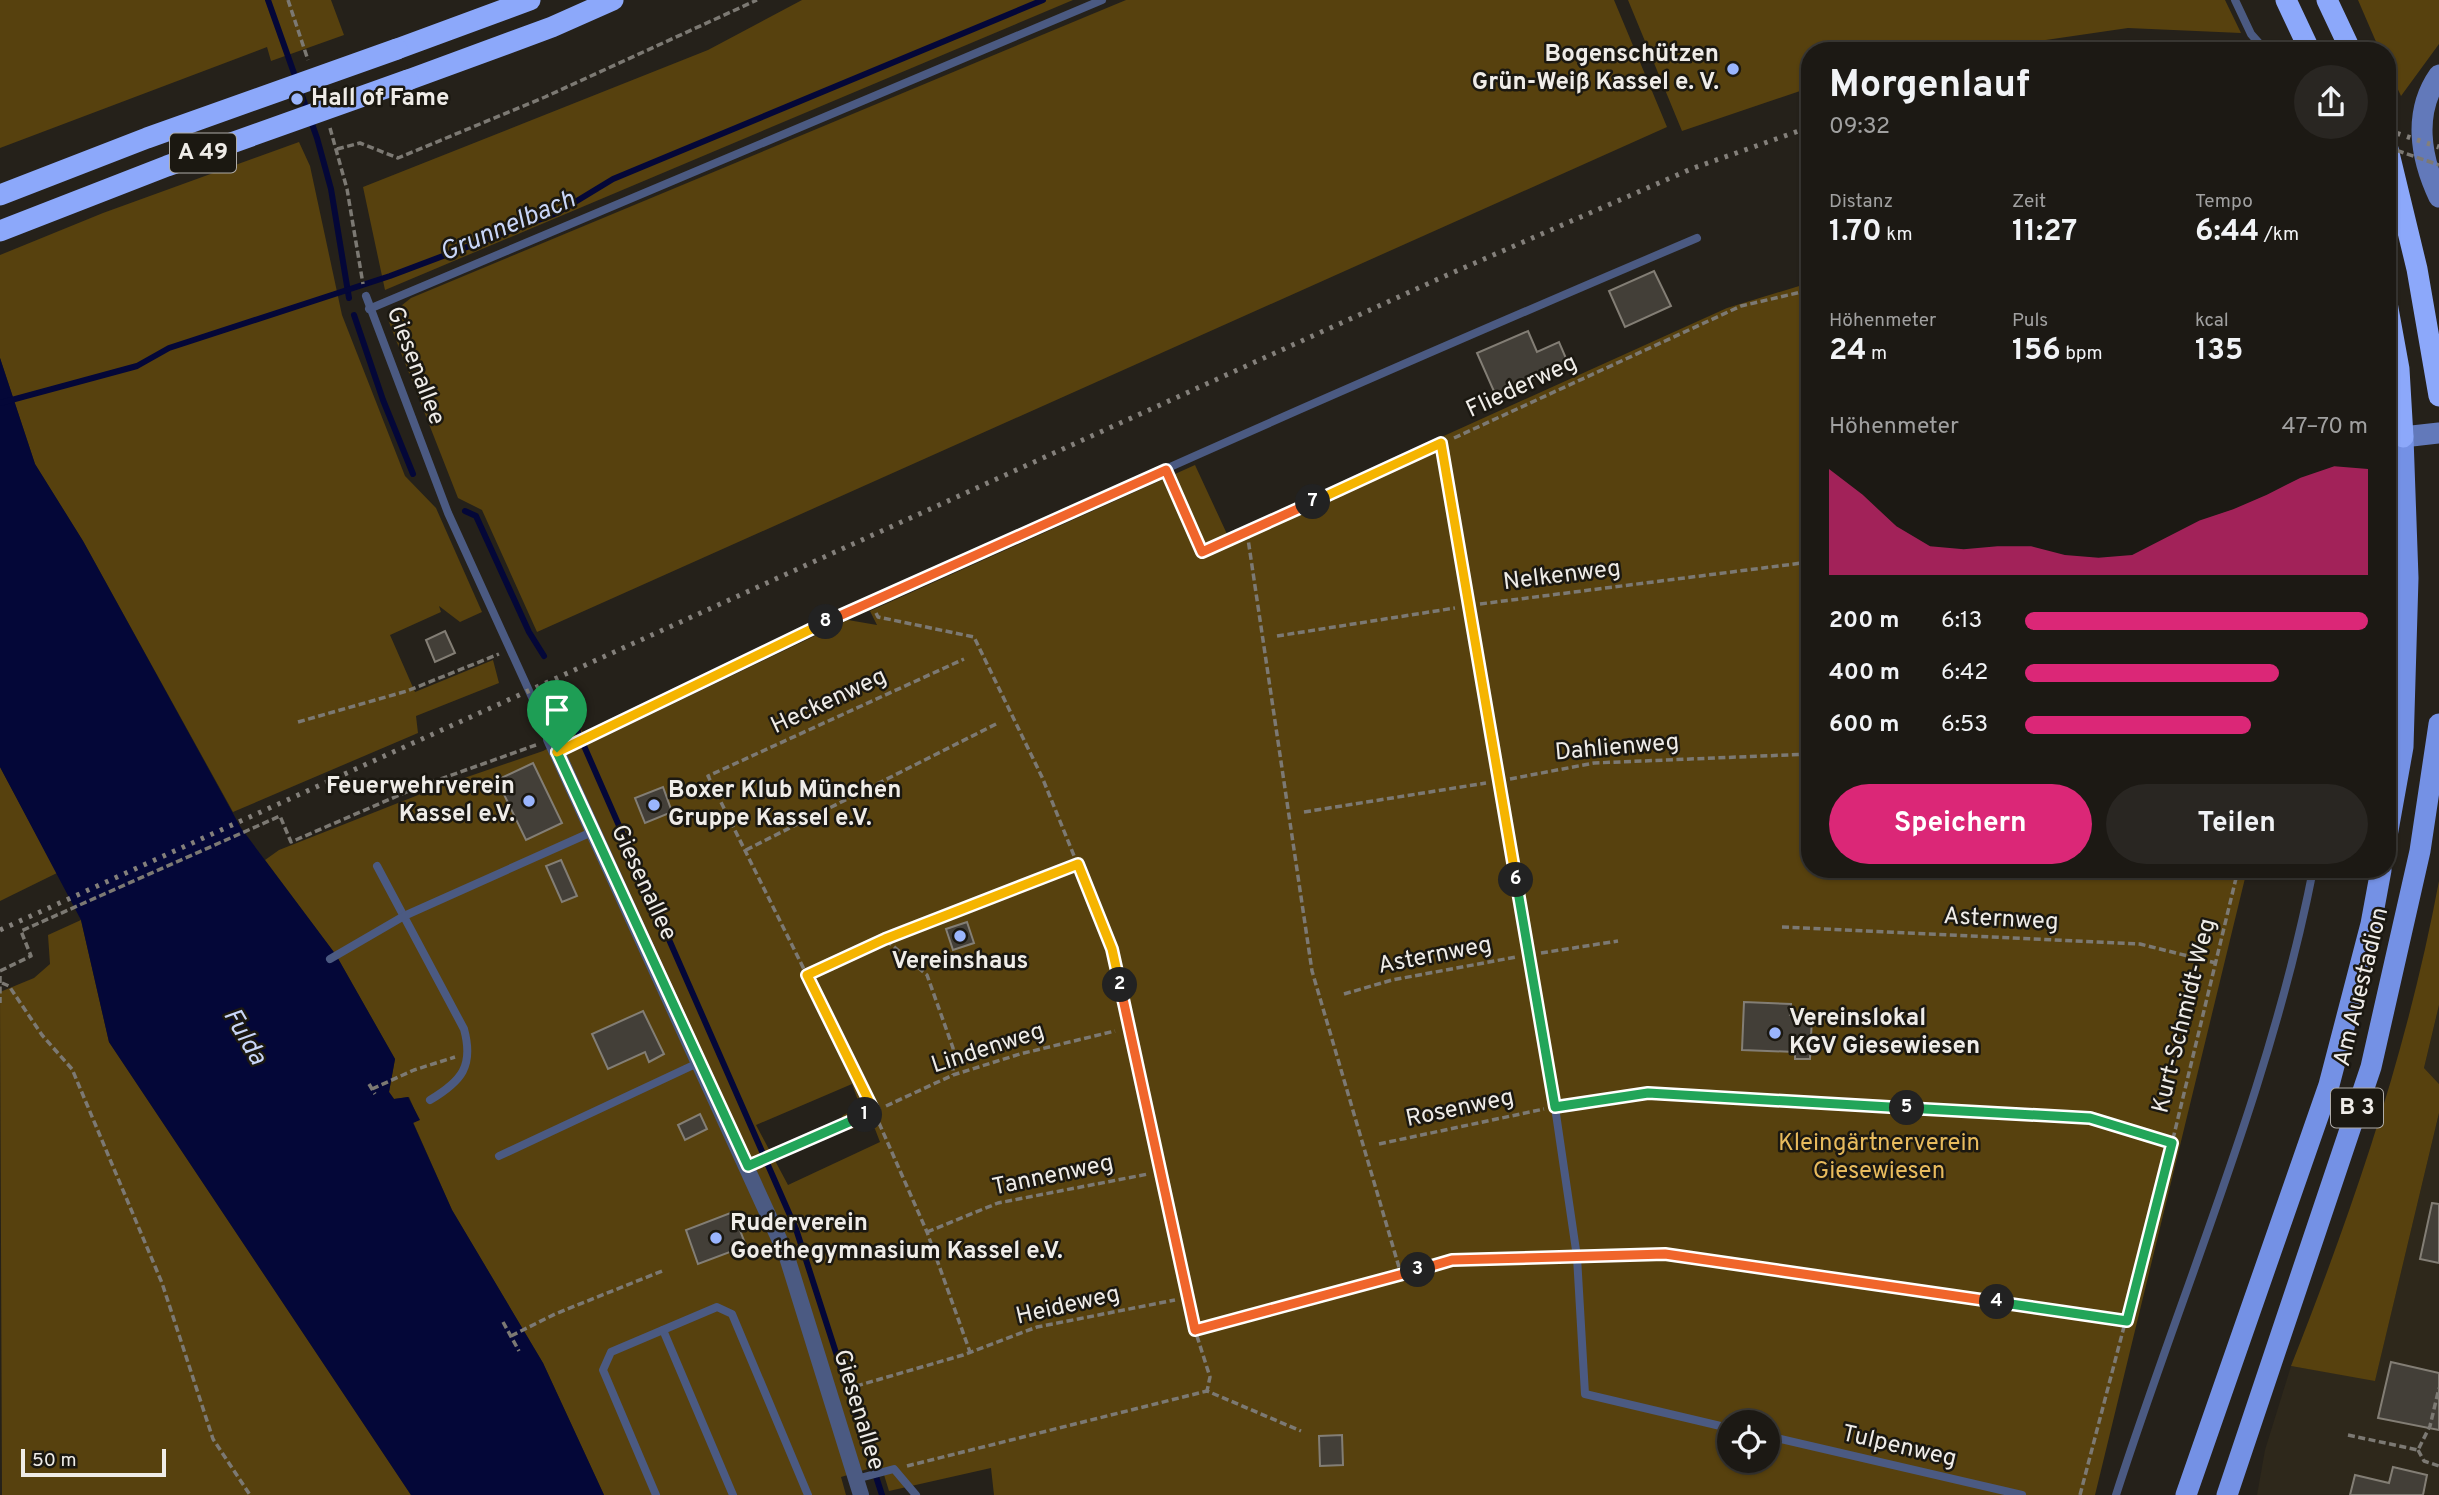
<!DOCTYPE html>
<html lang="de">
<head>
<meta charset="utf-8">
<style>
  :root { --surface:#1c1914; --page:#292622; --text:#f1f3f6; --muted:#a0a0a0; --line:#3a3834; --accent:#db2777 }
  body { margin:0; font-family:Overpass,sans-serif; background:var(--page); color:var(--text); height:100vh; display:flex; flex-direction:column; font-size:26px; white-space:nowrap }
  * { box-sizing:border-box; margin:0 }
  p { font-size:23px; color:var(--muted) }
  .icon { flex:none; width:38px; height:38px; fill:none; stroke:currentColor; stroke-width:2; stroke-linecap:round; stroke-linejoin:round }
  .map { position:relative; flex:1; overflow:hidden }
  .drawer { position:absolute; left:1801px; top:42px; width:595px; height:836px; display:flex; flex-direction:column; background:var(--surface); border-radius:28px; box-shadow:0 2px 5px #0004,0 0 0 2px var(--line) }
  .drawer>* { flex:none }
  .fabs { position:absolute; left:1717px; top:1410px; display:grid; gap:14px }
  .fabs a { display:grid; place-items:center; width:63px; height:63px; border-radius:50%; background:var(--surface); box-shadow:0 2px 5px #0004,0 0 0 2px var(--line); font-size:35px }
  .scale { position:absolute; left:21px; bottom:18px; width:145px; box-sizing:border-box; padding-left:7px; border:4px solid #efece8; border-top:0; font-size:19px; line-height:24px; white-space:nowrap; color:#efece8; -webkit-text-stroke:5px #1b1811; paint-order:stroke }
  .pin { position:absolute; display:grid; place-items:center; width:60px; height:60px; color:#fff; margin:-72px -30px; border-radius:50% 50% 50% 0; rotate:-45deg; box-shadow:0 0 7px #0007 }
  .pin .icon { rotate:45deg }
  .km { position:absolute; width:35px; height:35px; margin:-18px; border-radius:50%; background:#222; color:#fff; font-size:19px; line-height:35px; text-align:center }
  .round { display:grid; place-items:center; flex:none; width:74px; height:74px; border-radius:37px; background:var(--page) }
  .overview { display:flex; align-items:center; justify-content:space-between; height:119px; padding:0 28px }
  h1 { font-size:38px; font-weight:700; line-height:52px }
  .metrics { display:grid; grid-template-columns:repeat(3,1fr); gap:10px; height:119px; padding:7px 28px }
  .metrics div { display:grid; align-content:center }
  .metrics b { font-size:30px; font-weight:700 }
  .metrics small { font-size:19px; font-weight:400 }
  .metrics p { font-size:19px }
  .chart { height:196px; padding:14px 28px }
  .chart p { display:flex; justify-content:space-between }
  .chart svg { width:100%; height:126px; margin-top:7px; fill:var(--accent); opacity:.7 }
  .primary-button { display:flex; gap:14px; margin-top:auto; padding:14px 28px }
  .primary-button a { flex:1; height:80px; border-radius:42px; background:var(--accent); color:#fff; font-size:28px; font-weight:700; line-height:80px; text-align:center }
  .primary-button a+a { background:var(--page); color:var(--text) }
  ul { padding:0 28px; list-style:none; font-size:23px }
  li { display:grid; grid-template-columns:112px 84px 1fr; align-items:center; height:52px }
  li i { height:18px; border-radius:9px; background:var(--accent) }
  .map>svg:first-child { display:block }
</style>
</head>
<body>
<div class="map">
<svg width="2439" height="1495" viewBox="0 0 2439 1495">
  <rect width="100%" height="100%" fill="#25211a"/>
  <!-- built -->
  <g fill="#2e281b">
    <polygon points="2439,1005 2439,1084 2424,1068"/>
    <polygon points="2439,1113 2439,1495 2257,1495 2265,1450 2291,1366 2375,1380"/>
  </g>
  <!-- green -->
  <g fill="#57410e" fill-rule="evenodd">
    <polygon points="0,0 331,0 344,35 271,61 267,47 0,148"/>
    <polygon points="802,0 1073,0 385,290 363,187 708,50"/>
    <polygon points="1126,0 1614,0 1667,127 537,632 482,510 458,498 387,317 411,298"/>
    <polygon points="1628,0 2225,0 2241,33 2128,28 1970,51 1810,51 1809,88 1682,131"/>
    <polygon points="2358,0 2439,0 2439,44 2401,96 2387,66 2387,51 2380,51"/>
    <polygon points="299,142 310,166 342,315 405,476 436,508 482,612 460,622 439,606 441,612 390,635 415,692 493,660 499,683 416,716 418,733 233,812 83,541 35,464 0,358 0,255 103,213"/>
    <path d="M 1809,283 L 1810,870 L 2247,870 L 2095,1495 L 994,1495 L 991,1468 L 889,1491 L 881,1465 L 841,1477 L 846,1495 L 604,1495 L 543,1363 L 452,1210 L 413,1122 L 419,1120 L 409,1097 L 394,1099 L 389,1092 L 395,1059 L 336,955 L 265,860 L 279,850 L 441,786 L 543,751 L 582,730 L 587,745 L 848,620 L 877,625 L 870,611 L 1195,465 L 1227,534 L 1727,308 ZM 852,1084 L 860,1106 L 842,1116 L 848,1130 L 868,1124 L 875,1129 L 880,1142 L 788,1185 L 756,1125 ZM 1729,1423 L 1768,1423 L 1768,1461 L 1729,1461 Z"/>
    <polygon points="0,767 57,873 0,901"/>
    <path d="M 2439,881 L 2439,1005 L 2424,1068 L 2439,1084 L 2439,1113 L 2375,1381 L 2291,1366 C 2354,1206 2407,1052 2439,881 Z"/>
    <polygon points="81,920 109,1042 411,1495 2,1495 0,992 34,978 50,964 48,935"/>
  </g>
  <!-- water -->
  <polygon fill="#040738" points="0,358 35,464 83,541 241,828 336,955 395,1059 389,1092 394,1099 408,1097 420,1120 413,1123 452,1210 543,1363 604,1495 411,1495 109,1042 81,920 0,767"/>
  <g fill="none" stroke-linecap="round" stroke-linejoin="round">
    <!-- stream -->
    <g stroke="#040738" stroke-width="6">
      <polyline points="268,0 317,138 331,189 349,298"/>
      <polyline points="354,315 383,400 413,474"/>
      <polyline points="0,403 137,366 169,348 390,276 557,213 613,179 1043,0"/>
      <polyline points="465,511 476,516 529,632 544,656"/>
      <polyline points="570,714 796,1229 882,1495"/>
    </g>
  </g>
  <!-- building -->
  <g fill="#433f38" stroke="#837e75" stroke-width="2">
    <polygon points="1654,271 1671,306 1625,327 1609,291"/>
    <polygon points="1528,331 1537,352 1559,342 1568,363 1496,396 1477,353"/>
    <polygon points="445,631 455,653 435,662 426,640"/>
    <polygon points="533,763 562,823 526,840 497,780"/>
    <polygon points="663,787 672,812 645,823 635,798"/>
    <polygon points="561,860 577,896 562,902 546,866"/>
    <polygon points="967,922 974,943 953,950 946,929"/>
    <polygon points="1744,1002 1791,1004 1790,1015 1812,1016 1810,1059 1795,1059 1795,1052 1742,1050"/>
    <polygon points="643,1011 664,1054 649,1062 645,1052 608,1069 592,1034"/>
    <polygon points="700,1114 707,1129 685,1140 678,1125"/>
    <polygon points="2432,1203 2439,1204 2439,1263 2420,1259"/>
    <polygon points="733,1212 746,1246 698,1264 686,1230"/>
    <polygon points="2391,1362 2439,1373 2439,1430 2378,1418"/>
    <polygon points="1342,1435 1343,1465 1320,1466 1319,1436"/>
    <polygon points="2393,1467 2427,1475 2423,1495 2350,1495 2355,1475 2389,1483"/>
  </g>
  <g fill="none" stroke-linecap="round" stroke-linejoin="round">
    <!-- path -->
    <g stroke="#7c7973" stroke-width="3.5" stroke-dasharray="7 3.5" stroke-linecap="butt">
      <polyline points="288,0 308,60"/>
      <polyline points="330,128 347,189 363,284"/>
      <polyline points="337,149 360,143 398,158 545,97 757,0"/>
      <polyline points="1454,438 1741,306 1810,290"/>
      <polyline points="1171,482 1202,552 1431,448"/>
      <polyline points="1480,604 1810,562"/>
      <polyline points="876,613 878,617 974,637 1042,777 1112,949 1195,1330 1210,1377 1207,1391"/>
      <polyline points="1277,636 1455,608"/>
      <polyline points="298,722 407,691 499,654"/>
      <polyline points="1510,779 1594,763 1810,754"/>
      <polyline points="1304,812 1486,783"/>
      <polyline points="746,850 998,723"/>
      <polyline points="1782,927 2140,944 2216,963"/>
      <polyline points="886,940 927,975 953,1048 953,1075"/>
      <polyline points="1541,953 1618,941"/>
      <polyline points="0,971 31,956 21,931 280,816 291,842 418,787 536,745"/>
      <polyline points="807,975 885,939 1078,864"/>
      <polyline points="0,976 0,1003"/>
      <polyline points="2,983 9,986 42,1035 72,1069 162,1283 213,1439 250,1495"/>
      <polyline points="1344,994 1392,980 1516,957"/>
      <polyline points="369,1084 375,1094"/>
      <polyline points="372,1089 414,1070 455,1057"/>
      <polyline points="869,1100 708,776 964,659"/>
      <polyline points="1566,1105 1648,1093 2090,1118 2172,1143"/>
      <polyline points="886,1106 953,1075 1020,1054 1115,1031"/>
      <polyline points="879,1123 927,1232 970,1352"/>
      <polyline points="1379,1144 1544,1109"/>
      <polyline points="927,1232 998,1203 1148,1174"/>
      <polyline points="1588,1256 1665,1254 2127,1321"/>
      <polyline points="1401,1274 1452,1260 1563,1257"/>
      <polyline points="503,1322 519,1351"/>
      <polyline points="1195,1330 1401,1274 1312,971 1247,532"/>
      <polyline points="511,1336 555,1314 662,1271"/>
      <polyline points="846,1389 963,1355 1037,1327 1175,1300"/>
      <polyline points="2348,1435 2418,1450 2430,1426 2439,1388"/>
      <polyline points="2418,1450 2424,1461 2439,1466"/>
      <polyline points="907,1466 1207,1391 1301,1431"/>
      <polyline points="2080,1495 2172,1143 2238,870"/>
    </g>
    <!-- lane -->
    <g stroke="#4b5a82" stroke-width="8">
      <polyline points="2235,0 2251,34 2266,51"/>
      <polyline points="366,296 448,513 551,739"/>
      <polyline points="369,309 1102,0"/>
      <polyline points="1441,443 1555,1107 1577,1257 1585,1394 1729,1428"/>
      <path d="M 557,752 C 932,569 1314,401 1697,238"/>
      <path d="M 377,866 L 464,1029 C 474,1066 462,1081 430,1100"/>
      <polyline points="330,959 404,916 594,831"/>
      <polyline points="499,1156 700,1062"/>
      <polyline points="748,1166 874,1111"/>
      <polyline points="663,1330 733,1495"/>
      <polyline points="1768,1436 2022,1495"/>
      <polyline points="856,1479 894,1469 916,1495"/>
      <polyline points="656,1495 603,1370 611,1352 717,1307 732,1314 808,1495"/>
      <path d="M 2116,1495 C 2183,1287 2271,1085 2313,870"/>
    </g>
    <!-- street -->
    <polyline stroke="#4b5a82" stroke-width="16" points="551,739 786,1254 861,1495"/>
    <!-- secondary -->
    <g stroke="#6279ba" stroke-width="21">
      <path d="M 2439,75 C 2413,112 2420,157 2439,197"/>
      <polyline points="2403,437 2439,433"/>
    </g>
    <!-- primary -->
    <g stroke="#7491e5" stroke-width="21">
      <polyline points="2387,836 2403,747 2408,578 2403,437"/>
      <polyline points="2186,1495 2329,1085 2371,924 2381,870"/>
      <polyline points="2227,1495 2371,1067 2420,851 2439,724"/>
    </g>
    <!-- highway -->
    <g stroke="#8ca8fa" stroke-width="21">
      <polyline points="2286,0 2310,51"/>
      <polyline points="2327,0 2351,51"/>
      <polyline points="397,49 530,0"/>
      <polyline points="408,80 552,27 613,0"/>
      <polyline points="2387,145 2417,269 2439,396"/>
      <polyline points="2387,303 2399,369 2403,437"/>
    </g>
    <!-- rail -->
    <g stroke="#84807b" stroke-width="5" stroke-dasharray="3.5 7" stroke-linecap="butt">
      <polyline points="2387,130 2439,147"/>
      <polyline points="0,930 1445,276 1691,169 1810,127"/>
    </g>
    <!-- path-bridge -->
    <polyline stroke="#7c7973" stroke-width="3.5" stroke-dasharray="7 3.5" stroke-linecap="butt" points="2387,147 2439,165"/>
    <!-- highway-bridge -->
    <g stroke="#8ca8fa" stroke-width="21">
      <polyline points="0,195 147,138 397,49"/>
      <polyline points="0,231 167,166 408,80"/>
    </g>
  </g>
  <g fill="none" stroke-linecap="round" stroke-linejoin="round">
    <!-- split-1 casing -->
    <g stroke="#fff" stroke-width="14">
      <polyline id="split-1" points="557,752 748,1166 865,1115"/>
    </g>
    <!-- split-2 casing -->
    <g stroke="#fff" stroke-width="14">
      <polyline id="split-2" points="865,1115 874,1111 807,975 885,939 1078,864 1112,949 1120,985"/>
    </g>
    <!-- split-3 casing -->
    <g stroke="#fff" stroke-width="14">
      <polyline id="split-3" points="1120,985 1195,1330 1418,1270"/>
    </g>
    <!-- split-4 casing -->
    <g stroke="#fff" stroke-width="14">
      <polyline id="split-4" points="1418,1270 1452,1260 1665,1254 1997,1302"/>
    </g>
    <!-- split-5 casing -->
    <g stroke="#fff" stroke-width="14">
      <polyline id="split-5" points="1907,1108 2090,1118 2172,1143 2127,1321 1997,1302"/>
    </g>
    <!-- split-6 casing -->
    <g stroke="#fff" stroke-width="14">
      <polyline id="split-6" points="1516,880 1555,1107 1648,1093 1907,1108"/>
    </g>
    <!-- split-7 casing -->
    <g stroke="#fff" stroke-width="14">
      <polyline id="split-7" points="1313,502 1441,443 1516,880"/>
    </g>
    <!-- split-8 casing -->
    <g stroke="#fff" stroke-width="14">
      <polyline id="split-8" points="826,622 1166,470 1202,552 1313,502"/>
    </g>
    <!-- split-9 casing -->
    <g stroke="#fff" stroke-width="14">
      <polyline id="split-9" points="557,752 826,622"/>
    </g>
    <!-- split-1 -->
    <use href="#split-1" stroke="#22a559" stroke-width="9"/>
    <!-- split-2 -->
    <use href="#split-2" stroke="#f5b400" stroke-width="9"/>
    <!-- split-3 -->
    <use href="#split-3" stroke="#f0652b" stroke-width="9"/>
    <!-- split-4 -->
    <use href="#split-4" stroke="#f0652b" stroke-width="9"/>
    <!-- split-5 -->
    <use href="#split-5" stroke="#22a559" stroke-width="9"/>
    <!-- split-6 -->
    <use href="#split-6" stroke="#22a559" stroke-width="9"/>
    <!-- split-7 -->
    <use href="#split-7" stroke="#f5b400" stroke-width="9"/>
    <!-- split-8 -->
    <use href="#split-8" stroke="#f0652b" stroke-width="9"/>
    <!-- split-9 -->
    <use href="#split-9" stroke="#f5b400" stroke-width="9"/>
  </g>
  <!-- markers -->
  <g fill="#9ab5fd" stroke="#1b1811" stroke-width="2.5">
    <circle cx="1733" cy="69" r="7"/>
    <circle cx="297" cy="99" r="7"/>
    <circle cx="529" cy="801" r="7"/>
    <circle cx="654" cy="805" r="7"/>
    <circle cx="960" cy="936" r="7"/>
    <circle cx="1775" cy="1033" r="7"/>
    <circle cx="716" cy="1238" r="7"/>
  </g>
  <g text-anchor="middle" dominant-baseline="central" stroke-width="5" stroke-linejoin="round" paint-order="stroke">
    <!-- shield labels -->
    <g fill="#1b1811" stroke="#afaca8" stroke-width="2">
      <rect x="170" y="133.5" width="66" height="39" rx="5"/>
      <rect x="2331" y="1088.5" width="52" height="39" rx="5"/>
    </g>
    <g font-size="23" font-weight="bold" fill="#efece8">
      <text x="203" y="153">A 49</text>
      <text x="2357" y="1108">B 3</text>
    </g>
    <!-- poi labels -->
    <g font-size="24" font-weight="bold" fill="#efece8" stroke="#1b1811" text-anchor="start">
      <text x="1719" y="55" text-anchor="end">Bogenschützen<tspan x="1719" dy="28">Grün-Weiß Kassel e. V.</tspan></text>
      <text x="311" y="99">Hall of Fame</text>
      <text x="515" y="787" text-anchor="end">Feuerwehrverein<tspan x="515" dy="28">Kassel e.V.</tspan></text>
      <text x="668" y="791">Boxer Klub München<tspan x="668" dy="28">Gruppe Kassel e.V.</tspan></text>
      <text x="960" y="962" text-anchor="middle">Vereinshaus</text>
      <text x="1789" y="1019">Vereinslokal<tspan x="1789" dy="28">KGV Giesewiesen</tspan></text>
      <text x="730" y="1224">Ruderverein<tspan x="730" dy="28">Goethegymnasium Kassel e.V.</tspan></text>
    </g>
    <!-- street labels -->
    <g font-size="24" fill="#efece8" stroke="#1b1811">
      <text transform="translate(415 366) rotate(69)">Giesenallee</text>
      <text transform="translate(1522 387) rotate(-25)">Fliederweg</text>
      <text transform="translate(1562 576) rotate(-7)">Nelkenweg</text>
      <text transform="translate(829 702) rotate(-25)">Heckenweg</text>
      <text transform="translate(1617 748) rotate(-5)">Dahlienweg</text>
      <text transform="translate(643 883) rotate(65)">Giesenallee</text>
      <text transform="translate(2001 920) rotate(3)">Asternweg</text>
      <text transform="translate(1435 956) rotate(-11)">Asternweg</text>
      <text transform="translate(2362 987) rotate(-76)">Am Auestadion</text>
      <text transform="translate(2185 1016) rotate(-76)">Kurt-Schmidt-Weg</text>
      <text transform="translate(988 1049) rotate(-18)">Lindenweg</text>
      <text transform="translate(1460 1109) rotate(-12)">Rosenweg</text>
      <text transform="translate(1053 1176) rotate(-12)">Tannenweg</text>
      <text transform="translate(1068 1306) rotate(-13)">Heideweg</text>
      <text transform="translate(858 1410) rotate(73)">Giesenallee</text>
      <text transform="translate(1899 1447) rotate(13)">Tulpenweg</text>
    </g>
    <!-- park labels -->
    <g font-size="24" fill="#e8bb5d" stroke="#1b1811">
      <text x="1879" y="1144">Kleingärtnerverein<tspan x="1879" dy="28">Giesewiesen</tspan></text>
    </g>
    <!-- water labels -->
    <g font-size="26" font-style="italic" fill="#c9d6f8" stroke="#1b1811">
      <text transform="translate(508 227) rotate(-23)">Grunnelbach</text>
      <text transform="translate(244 1037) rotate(60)">Fulda</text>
    </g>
  </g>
</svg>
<div class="fabs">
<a><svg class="icon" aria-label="locate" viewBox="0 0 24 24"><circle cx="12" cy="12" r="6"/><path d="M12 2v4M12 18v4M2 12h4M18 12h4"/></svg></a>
</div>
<div class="scale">50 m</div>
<div class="pin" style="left:557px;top:752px;background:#1e9e55"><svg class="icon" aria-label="arrive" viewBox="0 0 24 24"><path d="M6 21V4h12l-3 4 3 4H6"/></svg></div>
<b class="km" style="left:865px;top:1115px">1</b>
<b class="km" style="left:1120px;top:985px">2</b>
<b class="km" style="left:1418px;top:1270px">3</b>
<b class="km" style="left:1997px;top:1302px">4</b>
<b class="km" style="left:1907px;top:1108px">5</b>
<b class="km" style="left:1516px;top:880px">6</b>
<b class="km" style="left:1313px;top:502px">7</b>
<b class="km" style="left:826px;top:622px">8</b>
<section class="drawer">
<div class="overview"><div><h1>Morgenlauf</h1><p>09:32</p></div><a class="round"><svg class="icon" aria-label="share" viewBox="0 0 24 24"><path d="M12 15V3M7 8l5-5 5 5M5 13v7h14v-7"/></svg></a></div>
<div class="metrics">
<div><p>Distanz</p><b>1.70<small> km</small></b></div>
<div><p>Zeit</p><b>11:27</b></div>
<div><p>Tempo</p><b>6:44<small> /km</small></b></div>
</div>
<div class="metrics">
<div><p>Höhenmeter</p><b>24<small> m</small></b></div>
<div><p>Puls</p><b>156<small> bpm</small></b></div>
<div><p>kcal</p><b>135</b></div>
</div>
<div class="chart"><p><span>Höhenmeter</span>47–70 m</p>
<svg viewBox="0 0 160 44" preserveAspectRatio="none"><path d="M0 44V7L10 16L20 27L30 34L40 35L50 34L60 34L70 37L80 38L90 37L100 31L110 25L120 21L130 16L140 10L150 6L160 7V44z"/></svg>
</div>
<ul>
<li><b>200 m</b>6:13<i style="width:100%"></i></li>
<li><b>400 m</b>6:42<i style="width:74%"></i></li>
<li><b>600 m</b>6:53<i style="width:66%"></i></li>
</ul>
<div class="primary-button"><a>Speichern</a><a>Teilen</a></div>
</section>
</div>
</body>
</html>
